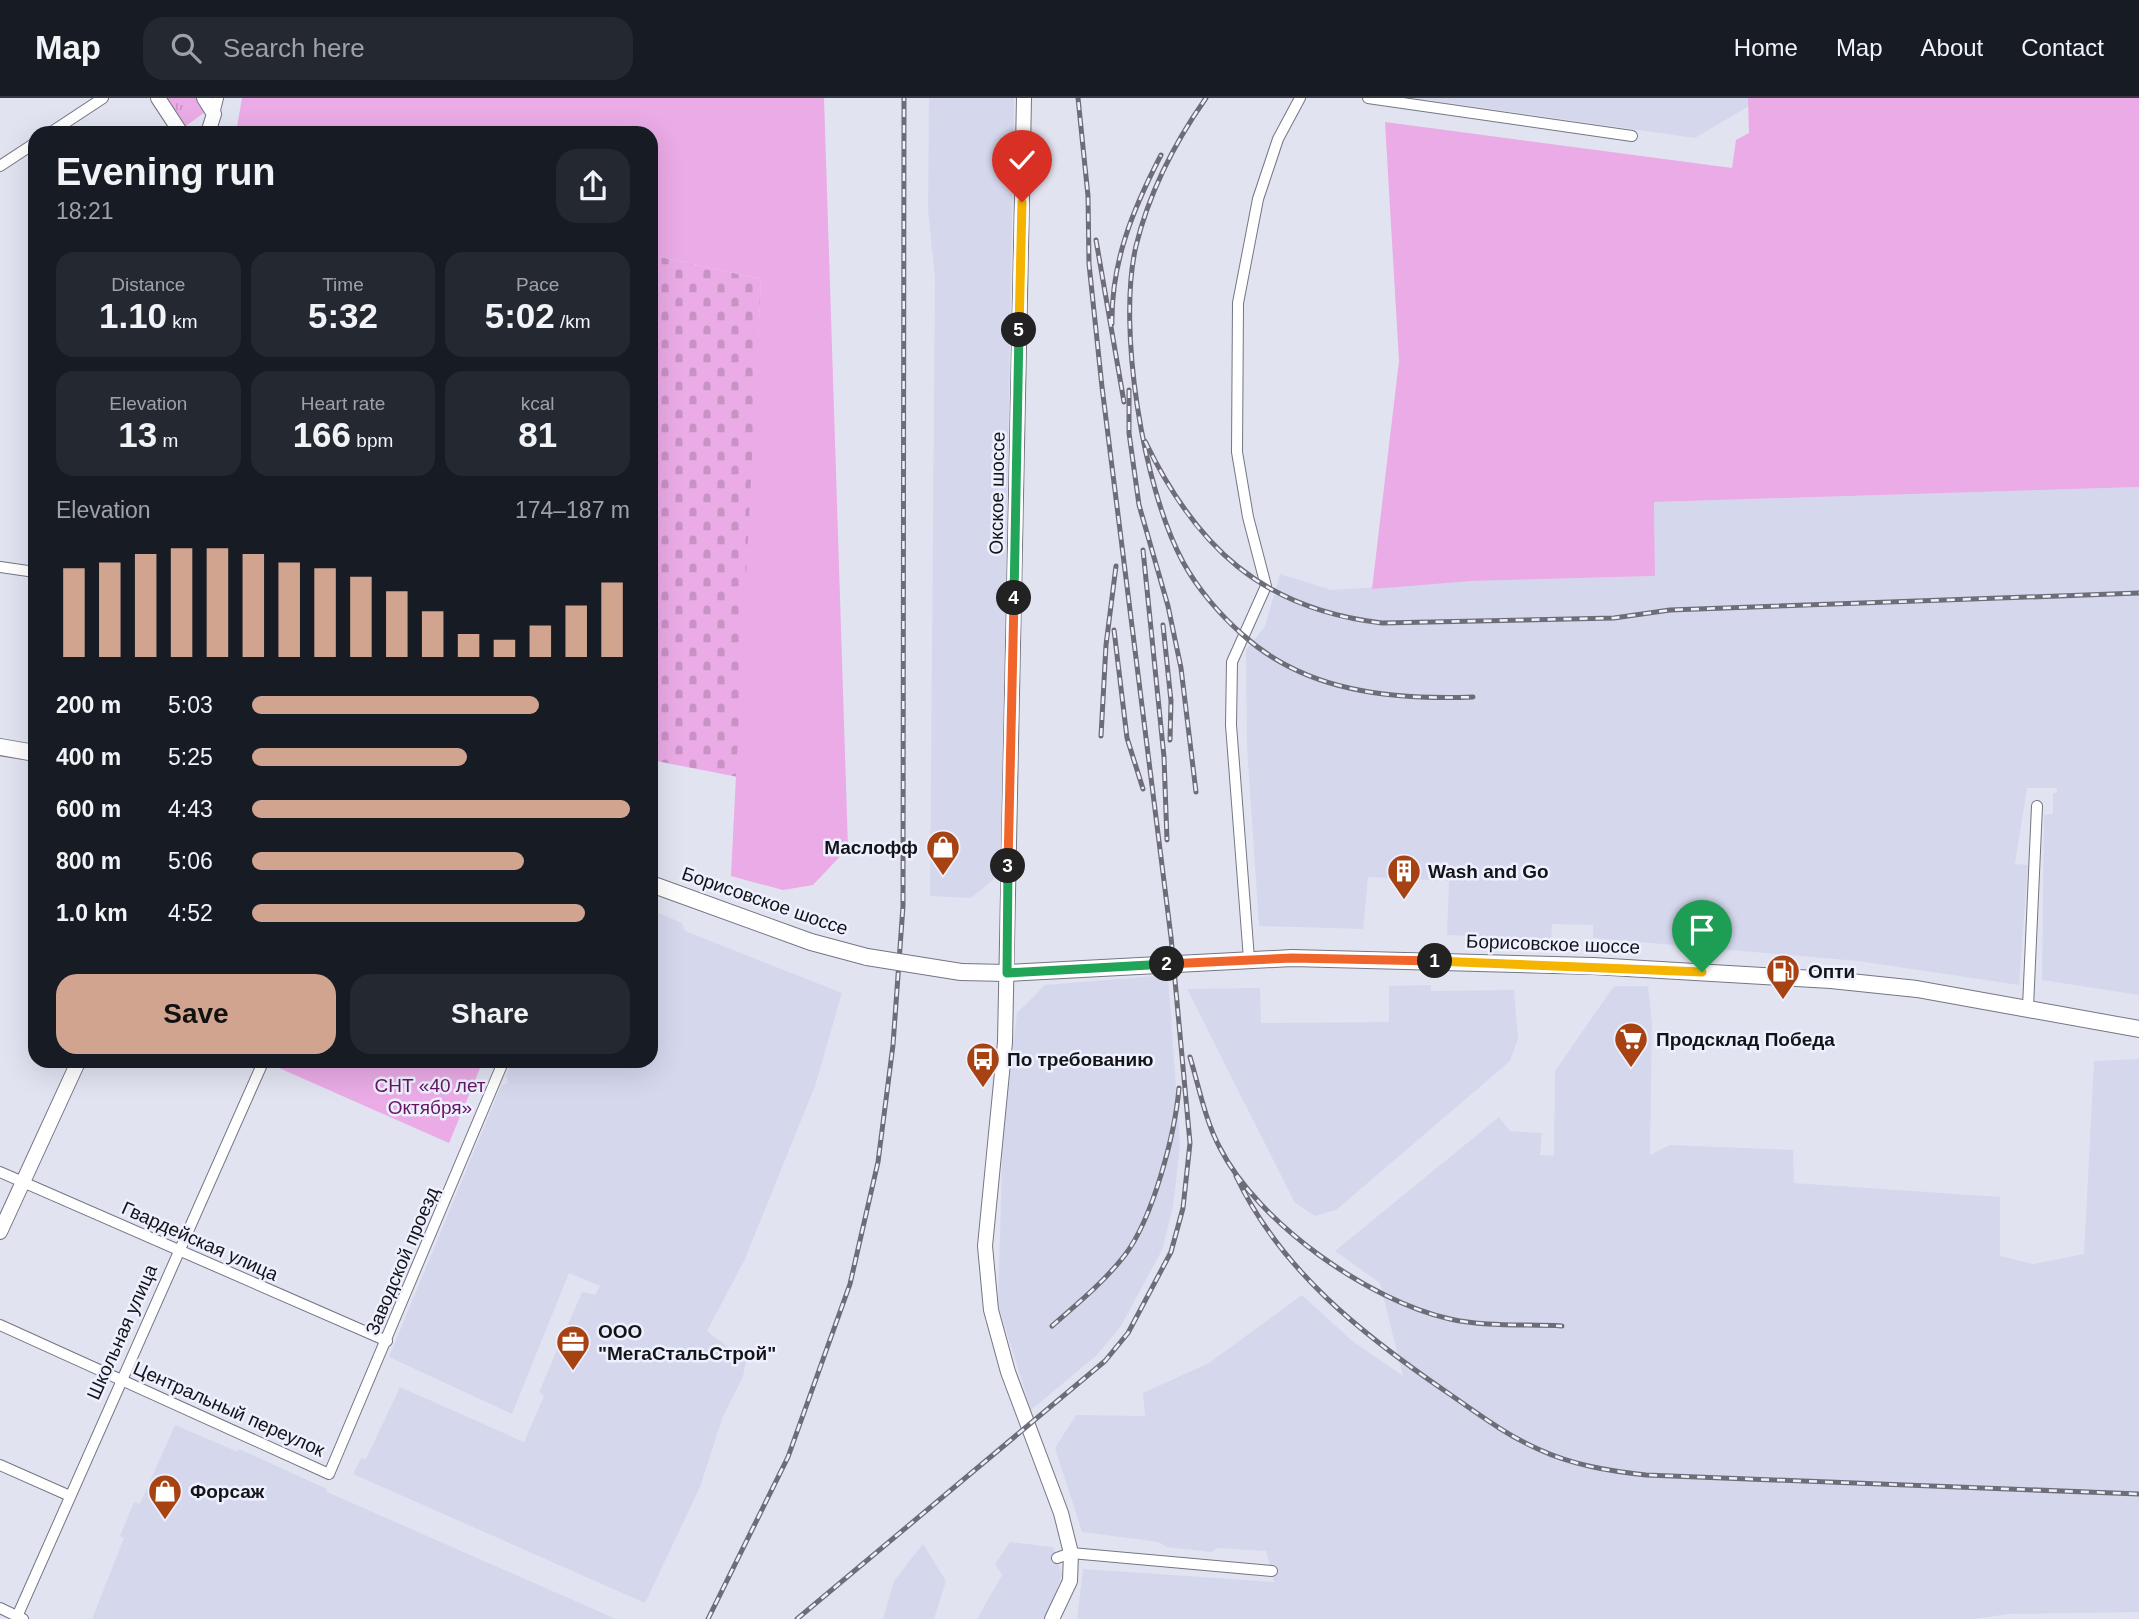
<!DOCTYPE html>
<html lang="en">
<head>
<meta charset="utf-8">
<style>
  :root { --surface:#171b24; --page:#242831; --text:#f1f3f6; --muted:#9ea1a6; --line:#363941; --accent:#d0a48f }
  body { margin:0; font-family:Arial,sans-serif; background:var(--page); color:var(--text); height:100vh; display:flex; flex-direction:column; font-size:26px; white-space:nowrap }
  * { box-sizing:border-box; margin:0 }
  p { font-size:23px; color:var(--muted) }
  .icon { flex:none; width:38px; height:38px; fill:none; stroke:currentColor; stroke-width:2; stroke-linecap:round; stroke-linejoin:round }
  .map { position:relative; flex:1; overflow:hidden }
  .drawer { position:absolute; left:28px; top:28px; width:630px; height:942px; display:flex; flex-direction:column; background:var(--surface); border-radius:21px; box-shadow:0 7px 28px #0002 }
  .drawer>* { flex:none }
  .pin { position:absolute; display:grid; place-items:center; width:60px; height:60px; color:#fff; margin:-72px -30px; border-radius:50% 50% 50% 0; rotate:-45deg; box-shadow:0 0 7px #0007 }
  .pin .icon { rotate:45deg }
  .km { position:absolute; width:35px; height:35px; margin:-18px; border-radius:50%; background:#222; color:#fff; font-size:19px; line-height:35px; text-align:center }
  .round { display:grid; place-items:center; flex:none; width:74px; height:74px; border-radius:21px; background:var(--page) }
  .summary { display:flex; align-items:center; justify-content:space-between; height:119px; padding:0 28px }
  h1 { font-size:38px; font-weight:700; line-height:52px }
  .figures { display:grid; grid-template-columns:repeat(3,1fr); gap:10px; height:119px; padding:7px 28px }
  .figures div { display:grid; align-content:center; border-radius:18px; background:var(--page); text-align:center }
  .figures b { font-size:35px; font-weight:700 }
  .figures small { font-size:19px; font-weight:400 }
  .figures p { font-size:19px }
  .chart { height:196px; padding:14px 28px }
  .chart p { display:flex; justify-content:space-between }
  .chart svg { width:100%; height:126px; margin-top:7px; stroke:var(--accent); stroke-width:6 }
  .action { display:flex; gap:14px; margin-top:auto; padding:14px 28px }
  .action a { flex:1; height:80px; border-radius:21px; background:var(--accent); color:#111; font-size:28px; font-weight:700; line-height:80px; text-align:center }
  .action a+a { background:var(--page); color:var(--text) }
  ul { padding:0 28px; list-style:none; font-size:23px }
  li { display:grid; grid-template-columns:112px 84px 1fr; align-items:center; height:52px }
  li i { height:18px; border-radius:9px; background:var(--accent) }
  header { display:flex; align-items:center; gap:42px; box-sizing:border-box; height:98px; padding:0 35px; background:var(--surface); border-bottom:2px solid var(--line) }
  header strong { font-size:33px }
  nav { display:flex; gap:38px; margin-inline-start:auto; font-size:24px }
  .search { width:490px; height:63px; background:var(--page); display:flex; align-items:center; gap:18px; box-sizing:border-box; padding:0 24px; border-radius:21px; color:var(--muted); font-size:26px }
  .map>svg:first-child { display:block }
</style>
</head>
<body>
<header>
<strong>Map</strong>
<div class="search"><svg class="icon" aria-label="search" viewBox="0 0 24 24"><circle cx="10" cy="10" r="6"/><path d="M15 15l6 6"/></svg>Search here</div>
<nav><a>Home</a><a>Map</a><a>About</a><a>Contact</a></nav>
</header>
<div class="map">
<svg width="2139" height="1521" viewBox="0 0 2139 1521">
  <defs>
    <pattern id="grass-tufts" width="24" height="20" patternUnits="userSpaceOnUse" patternTransform="scale(1.75)"><rect width="24" height="20" fill="#eaabe6"/><path d="M3 7l-1-3M5 7V3M7 7l1-3M15 17l-1-3M17 17v-4M19 17l1-3" fill="none" stroke="#c892c5"/></pattern>
    <pattern id="cemetery-stones" width="16" height="16" patternUnits="userSpaceOnUse" patternTransform="scale(1.75)"><rect width="16" height="16" fill="#eaabe6"/><path d="M2 7V4a2 2 0 0 1 4 0v3zM10 15v-3a2 2 0 0 1 4 0v3z" fill="#c892c5"/></pattern>
  </defs>
  <rect width="100%" height="100%" fill="#e1e3f1"/>
  <!-- built -->
  <g fill="#d5d8ed">
    <polygon points="929,0 1014,0 1001,775 971,800 930,798 935,181 928,112"/>
    <polygon points="1414,0 1748,0 1749,8 1695,40"/>
    <polygon points="2139,389 2139,897 2042,882 2044,717 2053,716 2053,695 2057,695 2057,690 2027,690 2015,766 2028,767 2019,887 1858,863 1593,840 1593,827 1552,826 1551,842 1447,837 1449,783 1368,779 1363,831 1259,828 1247,649 1246,552 1265,528 1280,476 1332,492 1472,483 1655,478 1654,404"/>
    <polygon points="651,812 682,825 685,833 842,895 815,988 744,1163 707,1233 746,1263 743,1279 723,1318 700,1389 645,1505 353,1376 361,1360 366,1361 400,1289 524,1344 544,1298 539,1294 582,1194 595,1197 600,1188 569,1175 512,1316 389,1259 501,988 508,985 506,977 512,963 651,962"/>
    <polygon points="1168,877 1180,1046 1173,1109 1162,1152 1121,1228 1097,1257 1031,1312 998,1207 1003,1030 1017,915 1045,887"/>
    <polygon points="1431,887 1431,893 1514,892 1518,941 1510,963 1336,1112 1315,1118 1295,1105 1187,891 1260,890 1261,925 1389,924 1389,888"/>
    <polygon points="1614,888 1648,888 1652,926 1650,1057 1670,1047 1793,1052 1794,1085 2000,1099 2000,1158 2033,1166 2084,1156 2094,963 2139,961 2139,1514 2009,1516 1975,1521 1077,1521 1083,1471 1274,1484 1266,1453 1218,1450 1211,1454 1166,1449 1159,1444 1082,1434 1055,1350 1076,1317 1145,1318 1143,1295 1209,1265 1302,1197 1351,1242 1403,1278 1380,1185 1335,1153 1499,1019 1510,1033 1542,1035 1540,1057 1554,1058 1555,973"/>
    <polygon points="175,1327 238,1354 239,1351 327,1391 327,1394 616,1521 92,1521 124,1440 120,1438 134,1404 140,1406"/>
    <polygon points="1010,1444 1053,1449 1062,1477 1046,1521 977,1521 1002,1477 995,1466"/>
    <polygon points="923,1446 946,1483 934,1521 883,1521 894,1483"/>
  </g>
  <!-- grass -->
  <polygon fill="url(#grass-tufts)" points="167,0 196,0 205,14 186,28"/>
  <!-- cemetery -->
  <polygon fill="url(#cemetery-stones)" points="651,157 761,181 738,679 651,662"/>
  <!-- garden -->
  <g fill="#eaabe6">
    <polygon points="242,0 824,0 848,750 813,787 783,792 731,778 761,181 651,157 651,35 236,35"/>
    <polygon points="1748,0 2139,0 2139,389 1654,404 1655,478 1472,483 1372,491 1399,263 1385,24 1732,70 1736,42 1749,35"/>
    <polygon points="282,963 483,962 483,963 449,1045 279,970"/>
  </g>
  <g fill="none" stroke-linecap="round" stroke-linejoin="round">
    <!-- street casing -->
    <g stroke="#747683" stroke-width="12">
      <g id="street">
        <polyline points="1368,0 1632,38"/>
        <polyline points="214,16 218,0"/>
        <polyline points="50,35 103,0"/>
        <polyline points="0,68 35,45"/>
        <polyline points="0,469 35,474"/>
        <polyline points="1249,861 1231,627 1232,564 1266,488 1248,419 1237,354 1238,205 1258,101 1278,41 1300,0"/>
        <polyline points="2028,909 2037,708"/>
        <polyline points="0,1074 387,1243"/>
        <polyline points="0,1227 329,1376 504,962"/>
        <polyline points="0,1367 70,1398"/>
        <polyline points="1057,1460 1071,1455 1272,1473"/>
        <polyline points="0,1510 23,1521"/>
        <polyline points="16,1521 264,962"/>
      </g>
    </g>
    <!-- secondary casing -->
    <g stroke="#747683" stroke-width="16">
      <g id="secondary">
        <polyline points="158,0 181,35"/>
        <polyline points="204,0 214,16 208,35"/>
        <polyline points="1024,0 1005,944 985,1148 991,1212 1008,1274 1061,1415 1071,1455 1070,1483 1052,1521"/>
        <polyline points="0,1134 79,962"/>
      </g>
    </g>
    <!-- primary casing -->
    <g stroke="#747683" stroke-width="18">
      <g id="primary">
        <polyline points="0,649 35,655"/>
        <polyline points="651,786 811,844 867,859"/>
        <polyline points="961,874 1007,875 1292,860 1593,868 1831,882 1917,891 2139,931"/>
      </g>
    </g>
    <!-- street -->
    <use href="#street" stroke="#fff" stroke-width="10"/>
    <!-- secondary -->
    <use href="#secondary" stroke="#fff" stroke-width="14"/>
    <!-- primary -->
    <use href="#primary" stroke="#fff" stroke-width="16"/>
    <!-- rail casing -->
    <g stroke="#6c6d76" stroke-width="5">
      <g id="rail">
        <path d="M 1206,0 C 1175,44 1149,95 1136,148 C 1117,229 1143,390 1183,464 C 1197,490 1220,517 1243,537 C 1306,594 1392,602 1473,599"/>
        <polyline points="1096,142 1124,304"/>
        <path d="M 1112,226 C 1111,164 1133,111 1161,57"/>
        <polyline points="1129,292 1129,335 1139,407 1168,508 1181,570 1196,694"/>
        <path d="M 1145,343 C 1196,449 1262,511 1382,525 L 1614,520 L 1670,512 L 2139,495"/>
        <polyline points="1143,452 1164,659 1167,742"/>
        <polyline points="1163,527 1171,603 1170,642"/>
        <polyline points="1114,532 1127,640 1143,691"/>
        <polyline points="1101,638 1106,547 1116,468"/>
        <path d="M 1190,959 C 1199,989 1205,1022 1220,1050 C 1258,1125 1369,1203 1450,1221 C 1485,1229 1527,1226 1562,1228"/>
        <path d="M 1236,1078 C 1281,1173 1363,1237 1448,1295 C 1477,1315 1506,1337 1538,1351 C 1572,1367 1609,1373 1646,1377 L 2139,1396"/>
        <path d="M 1052,1228 C 1077,1206 1104,1184 1125,1157 C 1153,1120 1175,1036 1179,990"/>
        <polyline points="708,1521 788,1359 850,1186 878,1064 893,947 903,808 904,0"/>
        <polyline points="797,1521 1105,1263 1128,1235 1171,1154 1183,1110 1190,1045 1171,839 1102,289 1089,166 1088,98 1078,0"/>
      </g>
    </g>
    <!-- rail -->
    <use href="#rail" stroke="#eef0fe" stroke-width="2.5" stroke-dasharray="8" stroke-linecap="butt"/>
    <!-- primary-bridge casing -->
    <g stroke="#747683" stroke-width="18" stroke-linecap="butt">
      <polyline id="primary-bridge" points="867,859 961,874"/>
    </g>
    <!-- primary-bridge -->
    <use href="#primary-bridge" stroke="#fff" stroke-width="16"/>
  </g>
  <g fill="none" stroke-linecap="round" stroke-linejoin="round">
    <!-- split-1 casing -->
    <g stroke="#fff" stroke-width="14">
      <polyline id="split-1" points="1435,863 1702,874"/>
    </g>
    <!-- split-2 casing -->
    <g stroke="#fff" stroke-width="14">
      <polyline id="split-2" points="1167,866 1292,860 1435,863"/>
    </g>
    <!-- split-3 casing -->
    <g stroke="#fff" stroke-width="14">
      <polyline id="split-3" points="1008,768 1007,875 1167,866"/>
    </g>
    <!-- split-4 casing -->
    <g stroke="#fff" stroke-width="14">
      <polyline id="split-4" points="1008,768 1014,500"/>
    </g>
    <!-- split-5 casing -->
    <g stroke="#fff" stroke-width="14">
      <polyline id="split-5" points="1014,500 1019,232"/>
    </g>
    <!-- split-6 casing -->
    <g stroke="#fff" stroke-width="14">
      <polyline id="split-6" points="1019,232 1022,104"/>
    </g>
    <!-- split-1 -->
    <use href="#split-1" stroke="#f5b400" stroke-width="9"/>
    <!-- split-2 -->
    <use href="#split-2" stroke="#f0652b" stroke-width="9"/>
    <!-- split-3 -->
    <use href="#split-3" stroke="#22a559" stroke-width="9"/>
    <!-- split-4 -->
    <use href="#split-4" stroke="#f0652b" stroke-width="9"/>
    <!-- split-5 -->
    <use href="#split-5" stroke="#22a559" stroke-width="9"/>
    <!-- split-6 -->
    <use href="#split-6" stroke="#f5b400" stroke-width="9"/>
  </g>
  <!-- icons -->
  <defs>
    <g id="shop-pin" transform="scale(1.75)"><path d="M0 17L-7.5 6A9.5 9.5 0 1 1 7.5 6Z" fill="#a74312" stroke="#eef0fe"/><path d="M-5-2.5h2.3a2.7 3.5 0 0 1 5.4 0H5L5.5 6h-11ZM-1.5-2.5h3a1.5 2.3 0 0 0-3 0Z" fill="#fff"/></g>
    <g id="building-pin" transform="scale(1.75)"><path d="M0 17L-7.5 6A9.5 9.5 0 1 1 7.5 6Z" fill="#a74312" stroke="#eef0fe"/><path d="M-4-6H4V6H1V3H-1V6H-4ZM-2.5-4.3h1.7v1.8h-1.7ZM.8-4.3h1.7v1.8H.8ZM-2.5-1h1.7V.8h-1.7ZM.8-1h1.7V.8H.8Z" fill="#fff"/></g>
    <g id="fuel-pin" transform="scale(1.75)"><path d="M0 17L-7.5 6A9.5 9.5 0 1 1 7.5 6Z" fill="#a74312" stroke="#eef0fe"/><path d="M-5.5-6h7V0h2V4h1.3V-2.5L3-4.5l.8-.8L6-3V5H2.5V1h-1V6h-7ZM-4.2-4.7v3.2H.2V-4.7Z" fill="#fff"/></g>
    <g id="supermarket-pin" transform="scale(1.75)"><path d="M0 17L-7.5 6A9.5 9.5 0 1 1 7.5 6Z" fill="#a74312" stroke="#eef0fe"/><path d="M-6-5.5h2.5l.6 2H6L4.5 2H-2.5L-4.4-4H-6ZM-1.5 3.2a1.3 1.3 0 1 0 .1 0ZM3 3.2a1.3 1.3 0 1 0 .1 0Z" fill="#fff"/></g>
    <g id="bus-pin" transform="scale(1.75)"><path d="M0 17L-7.5 6A9.5 9.5 0 1 1 7.5 6Z" fill="#a74312" stroke="#eef0fe"/><path d="M-5-6H5V4H4V6H2V4H-2V6H-4V4H-5ZM-3.5-4V0h7V-4ZM-3.5 1.2v1.5H-2V1.2ZM2 1.2v1.5H3.5V1.2Z" fill="#fff"/></g>
    <g id="office-pin" transform="scale(1.75)"><path d="M0 17L-7.5 6A9.5 9.5 0 1 1 7.5 6Z" fill="#a74312" stroke="#eef0fe"/><path d="M-6-3h4V-5.5h4V-3h4V5H-6ZM-1-4.5V-3h2v-1.5ZM-6 0V1H6V0Z" fill="#fff"/></g>
  </defs>
  <g fill-rule="evenodd">
    <use href="#shop-pin" x="943" y="749"/>
    <use href="#building-pin" x="1404" y="773"/>
    <use href="#fuel-pin" x="1783" y="873"/>
    <use href="#supermarket-pin" x="1631" y="941"/>
    <use href="#bus-pin" x="983" y="961"/>
    <use href="#office-pin" x="573" y="1244"/>
    <use href="#shop-pin" x="165" y="1393"/>
  </g>
  <g text-anchor="middle" dominant-baseline="central" stroke-width="5" stroke-linejoin="round" paint-order="stroke">
    <!-- street labels -->
    <g font-size="19" fill="#131419" stroke="#eef0fe">
      <text transform="translate(997 395) rotate(-89)">Окское шоссе</text>
      <text transform="translate(765 803) rotate(19)">Борисовское шоссе</text>
      <text transform="translate(1553 846) rotate(2)">Борисовское шоссе</text>
      <text transform="translate(200 1143) rotate(24)">Гвардейская улица</text>
      <text transform="translate(402 1163) rotate(-67)">Заводской проезд</text>
      <text transform="translate(122 1234) rotate(-66)">Школьная улица</text>
      <text transform="translate(229 1311) rotate(24)">Центральный переулок</text>
    </g>
    <!-- poi labels -->
    <g font-size="19" font-weight="bold" fill="#131419" stroke="#eef0fe" text-anchor="start">
      <text x="918" y="749" text-anchor="end">Маслофф</text>
      <text x="1428" y="773">Wash and Go</text>
      <text x="1808" y="873">Опти</text>
      <text x="1656" y="941">Продсклад Победа</text>
      <text x="1007" y="961">По требованию</text>
      <text x="598" y="1233">ООО<tspan x="598" dy="22">"МегаСтальСтрой"</tspan></text>
      <text x="190" y="1393">Форсаж</text>
    </g>
    <!-- park labels -->
    <g font-size="19" fill="#661565" stroke="#eef0fe">
      <text x="430" y="987">СНТ «40 лет<tspan x="430" dy="22">Октября»</tspan></text>
    </g>
  </g>
</svg>
<div class="pin" style="left:1702px;top:874px;background:#1e9e55"><svg class="icon" aria-label="arrive" viewBox="0 0 24 24"><path d="M6 21V4h12l-3 4 3 4H6"/></svg></div>
<div class="pin" style="left:1022px;top:104px;background:#d93025"><svg class="icon" aria-label="check" viewBox="0 0 24 24"><path d="M5 12l5 5 9-10"/></svg></div>
<b class="km" style="left:1435px;top:863px">1</b>
<b class="km" style="left:1167px;top:866px">2</b>
<b class="km" style="left:1008px;top:768px">3</b>
<b class="km" style="left:1014px;top:500px">4</b>
<b class="km" style="left:1019px;top:232px">5</b>
<section class="drawer">
<div class="summary"><div><h1>Evening run</h1><p>18:21</p></div><a class="round"><svg class="icon" aria-label="share" viewBox="0 0 24 24"><path d="M12 15V3M7 8l5-5 5 5M5 13v7h14v-7"/></svg></a></div>
<div class="figures">
<div><p>Distance</p><b>1.10<small> km</small></b></div>
<div><p>Time</p><b>5:32</b></div>
<div><p>Pace</p><b>5:02<small> /km</small></b></div>
</div>
<div class="figures">
<div><p>Elevation</p><b>13<small> m</small></b></div>
<div><p>Heart rate</p><b>166<small> bpm</small></b></div>
<div><p>kcal</p><b>81</b></div>
</div>
<div class="chart"><p><span>Elevation</span>174–187 m</p>
<svg viewBox="0 0 160 44" preserveAspectRatio="none"><path d="M5 44V13M15 44V11M25 44V8M35 44V6M45 44V6M55 44V8M65 44V11M75 44V13M85 44V16M95 44V21M105 44V28M115 44V36M125 44V38M135 44V33M145 44V26M155 44V18"/></svg>
</div>
<ul>
<li><b>200 m</b>5:03<i style="width:76%"></i></li>
<li><b>400 m</b>5:25<i style="width:57%"></i></li>
<li><b>600 m</b>4:43<i style="width:100%"></i></li>
<li><b>800 m</b>5:06<i style="width:72%"></i></li>
<li><b>1.0 km</b>4:52<i style="width:88%"></i></li>
</ul>
<div class="action"><a>Save</a><a>Share</a></div>
</section>
</div>
</body>
</html>
